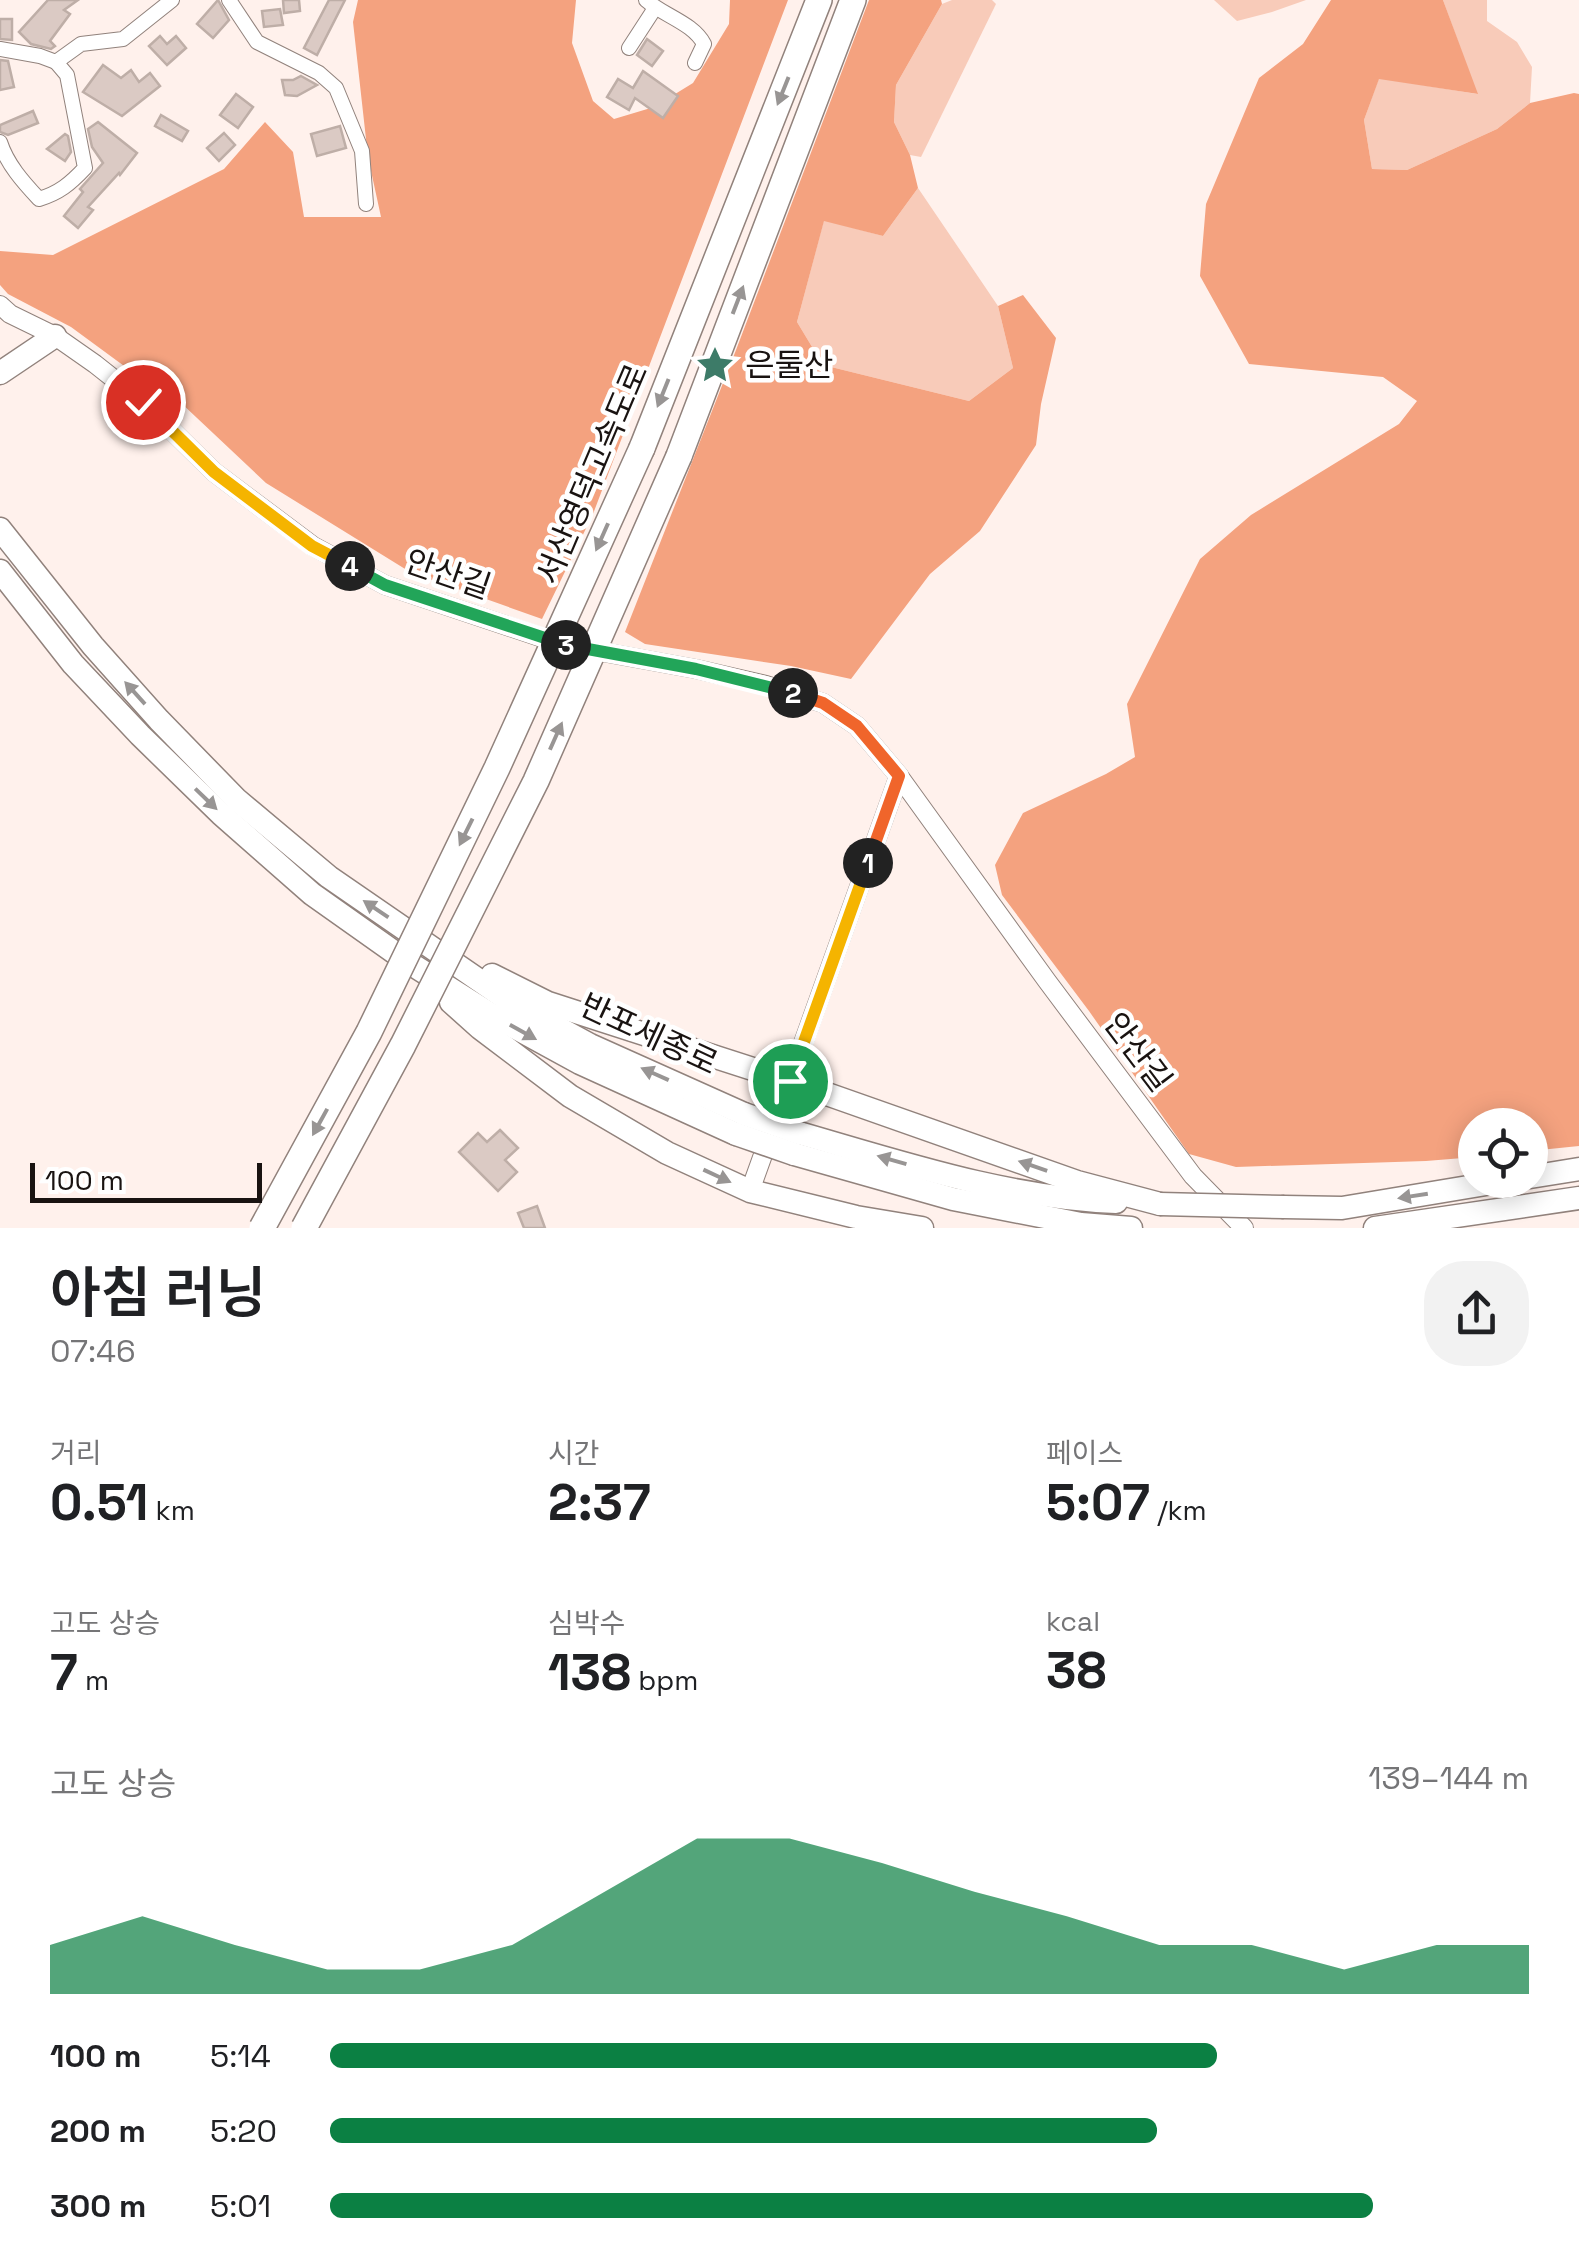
<!DOCTYPE html>
<html lang="ko">
<head>
<meta charset="utf-8">
<style>
  :root { --surface:#fff; --page:#f2f2f2; --text:#202124; --muted:#757577; --accent:#0b8043 }
  body { margin:0; font-family:"Space Grotesk","Noto Sans KR",sans-serif; background:var(--page); color:var(--text); height:100vh; display:flex; flex-direction:column; font-size:38px; white-space:nowrap }
  * { box-sizing:border-box; margin:0 }
  p { font-size:32px; color:var(--muted) }
  .icon { flex:none; width:55px; height:55px; fill:none; stroke:currentColor; stroke-width:2; stroke-linecap:round; stroke-linejoin:round }
  .map { position:relative; height:1228px; overflow:hidden }
  .sheet { display:flex; flex-direction:column; background:var(--surface); flex:1 }
  .sheet>* { flex:none }
  .buttons { position:absolute; left:1458px; top:1108px; display:grid; gap:20px }
  .buttons a { display:grid; place-items:center; width:90px; height:90px; border-radius:50%; background:var(--surface); box-shadow:0 5px 25px #0003; font-size:50px }
  .scale { position:absolute; left:30px; bottom:25px; width:232px; box-sizing:border-box; padding-left:10px; border:5px solid #191311; border-top:0; font-size:28px; line-height:35px; white-space:nowrap; color:#191311; -webkit-text-stroke:8px #fff; paint-order:stroke }
  .pin { position:absolute; display:grid; place-items:center; width:85px; height:85px; color:#fff; margin:-42px; border:5px solid #fff; border-radius:50%; box-shadow:0 2px 10px #0007 }
  .km { position:absolute; width:50px; height:50px; margin:-25px; border-radius:50%; background:#222; color:#fff; font-size:28px; line-height:50px; text-align:center }
  .round { display:grid; place-items:center; flex:none; width:105px; height:105px; border-radius:40px; background:var(--page) }
  .headline { display:flex; align-items:center; justify-content:space-between; height:170px; padding:0 50px }
  h1 { font-size:55px; font-weight:600; line-height:75px }
  .stats { display:grid; grid-template-columns:repeat(3,1fr); gap:15px; height:170px; padding:10px 50px }
  .stats div { display:grid; align-content:center }
  .stats b { font-size:50px; font-weight:600 }
  .stats small { font-size:28px; font-weight:400 }
  .stats p { font-size:28px }
  .chart { height:280px; padding:20px 50px }
  .chart p { display:flex; justify-content:space-between }
  .chart svg { width:100%; height:180px; margin-top:10px; fill:var(--accent); opacity:.7 }
  ul { padding:0 50px; list-style:none; font-size:32px }
  li { display:grid; grid-template-columns:160px 120px 1fr; align-items:center; height:75px }
  li i { height:25px; border-radius:12px; background:var(--accent) }
  .map>svg:first-child { display:block }
</style>
</head>
<body>
<div class="map">
<svg width="1579" height="1228" viewBox="0 0 1579 1228">
  <rect width="100%" height="100%" fill="#fff1ec"/>
  <!-- green -->
  <g fill="#f8cbb9">
    <polygon points="952,0 992,0 996,4 921,157 910,155 894,122 896,85 942,4"/>
    <polygon points="1214,0 1306,0 1272,12 1237,21"/>
    <polygon points="1443,0 1487,0 1487,21 1517,42 1532,67 1530,103 1497,129 1407,170 1372,169 1364,120 1379,78 1477,94"/>
    <polygon points="918,188 998,306 1013,368 969,401 823,365 797,322 824,220 883,236"/>
  </g>
  <!-- forest -->
  <g fill="#f4a27f">
    <polygon points="358,0 576,0 572,43 593,101 614,119 654,107 693,83 729,24 730,0 788,0 593,514 542,619 410,572 266,483 180,402 135,374 71,327 8,294 0,285 0,251 53,255 224,169 265,122 293,152 304,217 381,217 368,157 353,22"/>
    <polygon points="869,0 941,0 942,4 896,85 894,122 910,155 918,188 883,236 824,221 797,322 823,365 969,401 1013,368 998,306 1023,295 1056,338 1041,404 1036,445 980,531 930,574 851,679 791,666 645,644 625,632 736,350"/>
    <polygon points="1331,0 1443,0 1478,94 1379,79 1364,120 1372,169 1407,170 1497,129 1530,103 1574,93 1579,94 1579,1146 1530,1151 1530,1125 1475,1125 1475,1157 1426,1161 1236,1167 1189,1154 1089,1011 1002,895 995,865 1023,813 1106,774 1135,757 1127,704 1200,559 1251,515 1399,424 1417,401 1383,377 1249,364 1200,276 1206,204 1259,78 1303,44"/>
  </g>
  <!-- building -->
  <g fill="#dbcac4" stroke="#beaea7" stroke-width="2.5">
    <polygon points="48,0 78,0 64,10 70,14 50,41 55,46 51,49 31,44 19,32"/>
    <polygon points="218,0 229,20 213,38 197,24"/>
    <polygon points="283,0 299,0 300,11 284,13"/>
    <polygon points="329,0 345,0 317,55 304,48"/>
    <polygon points="280,9 283,25 264,27 262,11"/>
    <polygon points="0,19 12,19 12,40 0,39"/>
    <polygon points="160,36 167,44 176,36 186,48 167,65 149,46"/>
    <polygon points="647,39 663,51 652,66 637,55"/>
    <polygon points="0,60 8,61 14,87 0,90"/>
    <polygon points="103,65 121,78 131,70 139,82 150,73 160,86 122,116 83,92"/>
    <polygon points="643,71 678,96 663,118 635,98 629,110 607,97 618,79 633,88"/>
    <polygon points="301,76 317,85 297,96 285,95 282,80 293,80"/>
    <polygon points="236,94 253,107 238,128 220,115"/>
    <polygon points="33,111 38,123 8,135 0,132 0,125"/>
    <polygon points="161,115 188,131 182,141 155,126"/>
    <polygon points="98,122 137,153 120,175 119,173 88,207 93,210 78,228 64,216 83,192 80,189 103,163 92,147 88,129"/>
    <polygon points="340,126 346,148 317,156 311,134"/>
    <polygon points="224,133 235,145 219,161 207,148"/>
    <polygon points="65,134 68,136 71,152 65,161 47,149"/>
    <polygon points="500,1130 518,1148 505,1160 517,1172 498,1191 459,1152 478,1133 487,1142"/>
    <polygon points="537,1206 545,1228 524,1228 518,1213"/>
  </g>
  <g fill="none" stroke-linecap="round" stroke-linejoin="round">
    <!-- minor casing -->
    <g stroke="#91827c" stroke-width="16">
      <g id="minor">
        <polyline points="229,0 257,42 319,73 336,88 362,151 366,204"/>
        <path d="M 646,0 C 664,16 693,23 704,44 L 695,63"/>
        <polyline points="629,48 655,8"/>
        <polyline points="0,49 40,56 56,62 81,44 123,39 172,0"/>
        <path d="M 0,142 C 7,164 23,182 39,199 C 59,193 70,184 85,168 L 67,75 L 56,62"/>
      </g>
    </g>
    <!-- tertiary casing -->
    <g stroke="#91827c" stroke-width="20">
      <g id="tertiary">
        <polyline points="0,305 10,314 55,336 95,364 143,402 214,472 313,546 385,585 564,645 696,669 766,685 823,703 857,726 899,776 1047,981 1193,1176 1244,1228"/>
        <polyline points="750,1191 899,776"/>
      </g>
    </g>
    <!-- trunk casing -->
    <g stroke="#91827c" stroke-width="25">
      <g id="trunk">
        <polyline points="0,373 55,336"/>
        <polyline points="0,529 93,646 159,720 236,799 329,877 509,1001 590,1045 744,1114"/>
        <polyline points="0,571 73,664 140,735 221,814 312,894 408,962 492,1015 580,1063 736,1134"/>
        <polyline points="492,975 548,1003 790,1081 1077,1182 1160,1204"/>
        <polyline points="451,1002 480,1028 570,1096 667,1153 750,1191 856,1217 922,1228"/>
        <path d="M 799,1133 C 903,1163 1008,1198 1116,1202"/>
        <polyline points="794,1154 953,1199 1081,1224 1131,1228"/>
        <polyline points="1530,1177 1579,1169"/>
        <polyline points="1284,1207 1342,1208 1510,1180"/>
        <polyline points="1375,1228 1579,1198"/>
      </g>
    </g>
    <!-- motorway casing -->
    <g stroke="#91827c" stroke-width="28">
      <g id="motorway">
        <polyline points="642,448 819,0"/>
        <polyline points="679,456 853,0"/>
      </g>
    </g>
    <!-- minor -->
    <use href="#minor" stroke="#fff" stroke-width="14"/>
    <!-- tertiary -->
    <use href="#tertiary" stroke="#fff" stroke-width="18"/>
    <!-- trunk -->
    <use href="#trunk" stroke="#fff" stroke-width="22"/>
    <!-- motorway -->
    <use href="#motorway" stroke="#fff" stroke-width="25"/>
    <!-- trunk-bridge casing -->
    <g stroke="#91827c" stroke-width="25" stroke-linecap="butt">
      <g id="trunk-bridge">
        <polyline points="744,1114 799,1133"/>
        <polyline points="736,1134 794,1154"/>
        <polyline points="1160,1204 1284,1207"/>
      </g>
    </g>
    <!-- motorway-bridge casing -->
    <g stroke="#91827c" stroke-width="28" stroke-linecap="butt">
      <g id="motorway-bridge">
        <polyline points="262,1228 369,1032 497,768 642,448"/>
        <polyline points="304,1228 403,1045 536,781 679,456"/>
      </g>
    </g>
    <!-- trunk-bridge -->
    <use href="#trunk-bridge" stroke="#fff" stroke-width="22"/>
    <!-- motorway-bridge -->
    <use href="#motorway-bridge" stroke="#fff" stroke-width="25"/>
  </g>
  <!-- one-way arrows -->
  <defs><path id="oneway-solid" d="M-6-.8H1V-3.2L6.5 0L1 3.2V.8H-6Z" transform="scale(2.5)"/></defs>
  <g fill="#989594">
    <use href="#oneway-solid" transform="translate(783 91) rotate(112)"/>
    <use href="#oneway-solid" transform="translate(738 300) rotate(-69)"/>
    <use href="#oneway-solid" transform="translate(663 393) rotate(112)"/>
    <use href="#oneway-solid" transform="translate(602 537) rotate(114)"/>
    <use href="#oneway-solid" transform="translate(135 693) rotate(-132)"/>
    <use href="#oneway-solid" transform="translate(556 736) rotate(-66)"/>
    <use href="#oneway-solid" transform="translate(206 799) rotate(44)"/>
    <use href="#oneway-solid" transform="translate(466 832) rotate(116)"/>
    <use href="#oneway-solid" transform="translate(376 909) rotate(-146)"/>
    <use href="#oneway-solid" transform="translate(523 1032) rotate(29)"/>
    <use href="#oneway-solid" transform="translate(655 1074) rotate(-156)"/>
    <use href="#oneway-solid" transform="translate(320 1122) rotate(119)"/>
    <use href="#oneway-solid" transform="translate(892 1160) rotate(-164)"/>
    <use href="#oneway-solid" transform="translate(1033 1166) rotate(-161)"/>
    <use href="#oneway-solid" transform="translate(717 1176) rotate(25)"/>
    <use href="#oneway-solid" transform="translate(1413 1196) rotate(171)"/>
  </g>
  <g fill="none" stroke-linecap="round" stroke-linejoin="round">
    <!-- split-1 casing -->
    <g stroke="#fff" stroke-width="20">
      <polyline id="split-1" points="790,1081 868,863"/>
    </g>
    <!-- split-2 casing -->
    <g stroke="#fff" stroke-width="20">
      <polyline id="split-2" points="793,693 823,703 857,726 899,776 868,863"/>
    </g>
    <!-- split-3 casing -->
    <g stroke="#fff" stroke-width="20">
      <polyline id="split-3" points="566,645 696,669 793,693"/>
    </g>
    <!-- split-4 casing -->
    <g stroke="#fff" stroke-width="20">
      <polyline id="split-4" points="350,566 385,585 566,645"/>
    </g>
    <!-- split-5 casing -->
    <g stroke="#fff" stroke-width="20">
      <polyline id="split-5" points="143,402 214,472 312,546 350,566"/>
    </g>
    <!-- split-1 -->
    <use href="#split-1" stroke="#f5b400" stroke-width="12"/>
    <!-- split-2 -->
    <use href="#split-2" stroke="#f0652b" stroke-width="12"/>
    <!-- split-3 -->
    <use href="#split-3" stroke="#22a559" stroke-width="12"/>
    <!-- split-4 -->
    <use href="#split-4" stroke="#22a559" stroke-width="12"/>
    <!-- split-5 -->
    <use href="#split-5" stroke="#f5b400" stroke-width="12"/>
  </g>
  <!-- icons -->
  <defs>
    <g id="sight-bare" transform="scale(3)"><path d="M0-6L1.8-2.2L6-1.7L2.9 1.2L3.7 5.4L0 3.3L-3.7 5.4L-2.9 1.2L-6-1.7L-1.8-2.2Z" fill="#3d7b68" stroke="#fff" stroke-width="2.5" paint-order="stroke"/></g>
  </defs>
  <g fill-rule="evenodd">
    <use href="#sight-bare" x="715" y="365"/>
  </g>
  <g text-anchor="middle" dominant-baseline="central" stroke-width="9" stroke-linejoin="round" paint-order="stroke">
    <!-- poi labels -->
    <g font-size="32" fill="#191311" stroke="#fff" text-anchor="start">
      <text x="745" y="365">은둘산</text>
    </g>
    <!-- street labels -->
    <g font-size="32" fill="#191311" stroke="#fff">
      <text transform="translate(592 474) rotate(-67)">서산영덕고속도로</text>
      <text transform="translate(448 574) rotate(19)">안산길</text>
      <text transform="translate(649 1034) rotate(25)">반포세종로</text>
      <text transform="translate(1138 1052) rotate(53)">안산길</text>
    </g>
  </g>
</svg>
<div class="buttons">
<a><svg class="icon" aria-label="locate" viewBox="0 0 24 24"><circle cx="12" cy="12" r="6"/><path d="M12 2v4M12 18v4M2 12h4M18 12h4"/></svg></a>
</div>
<div class="scale">100 m</div>
<div class="pin" style="left:790px;top:1081px;background:#1e9e55"><svg class="icon" aria-label="arrive" viewBox="0 0 24 24"><path d="M6 21V4h12l-3 4 3 4H6"/></svg></div>
<div class="pin" style="left:143px;top:402px;background:#d93025"><svg class="icon" aria-label="check" viewBox="0 0 24 24"><path d="M5 12l5 5 9-10"/></svg></div>
<b class="km" style="left:868px;top:863px">1</b>
<b class="km" style="left:793px;top:693px">2</b>
<b class="km" style="left:566px;top:645px">3</b>
<b class="km" style="left:350px;top:566px">4</b>
</div>
<section class="sheet">
<div class="headline"><div><h1>아침 러닝</h1><p>07:46</p></div><a class="round"><svg class="icon" aria-label="share" viewBox="0 0 24 24"><path d="M12 15V3M7 8l5-5 5 5M5 13v7h14v-7"/></svg></a></div>
<div class="stats">
<div><p>거리</p><b>0.51<small> km</small></b></div>
<div><p>시간</p><b>2:37</b></div>
<div><p>페이스</p><b>5:07<small> /km</small></b></div>
</div>
<div class="stats">
<div><p>고도 상승</p><b>7<small> m</small></b></div>
<div><p>심박수</p><b>138<small> bpm</small></b></div>
<div><p>kcal</p><b>38</b></div>
</div>
<div class="chart"><p><span>고도 상승</span>139–144 m</p>
<svg viewBox="0 0 160 44" preserveAspectRatio="none"><path d="M0 44V32L10 25L20 32L30 38L40 38L50 32L60 19L70 6L80 6L90 12L100 19L110 25L120 32L130 32L140 38L150 32L160 32V44z"/></svg>
</div>
<ul>
<li><b>100 m</b>5:14<i style="width:74%"></i></li>
<li><b>200 m</b>5:20<i style="width:69%"></i></li>
<li><b>300 m</b>5:01<i style="width:87%"></i></li>
</ul>
</section>
</body>
</html>
